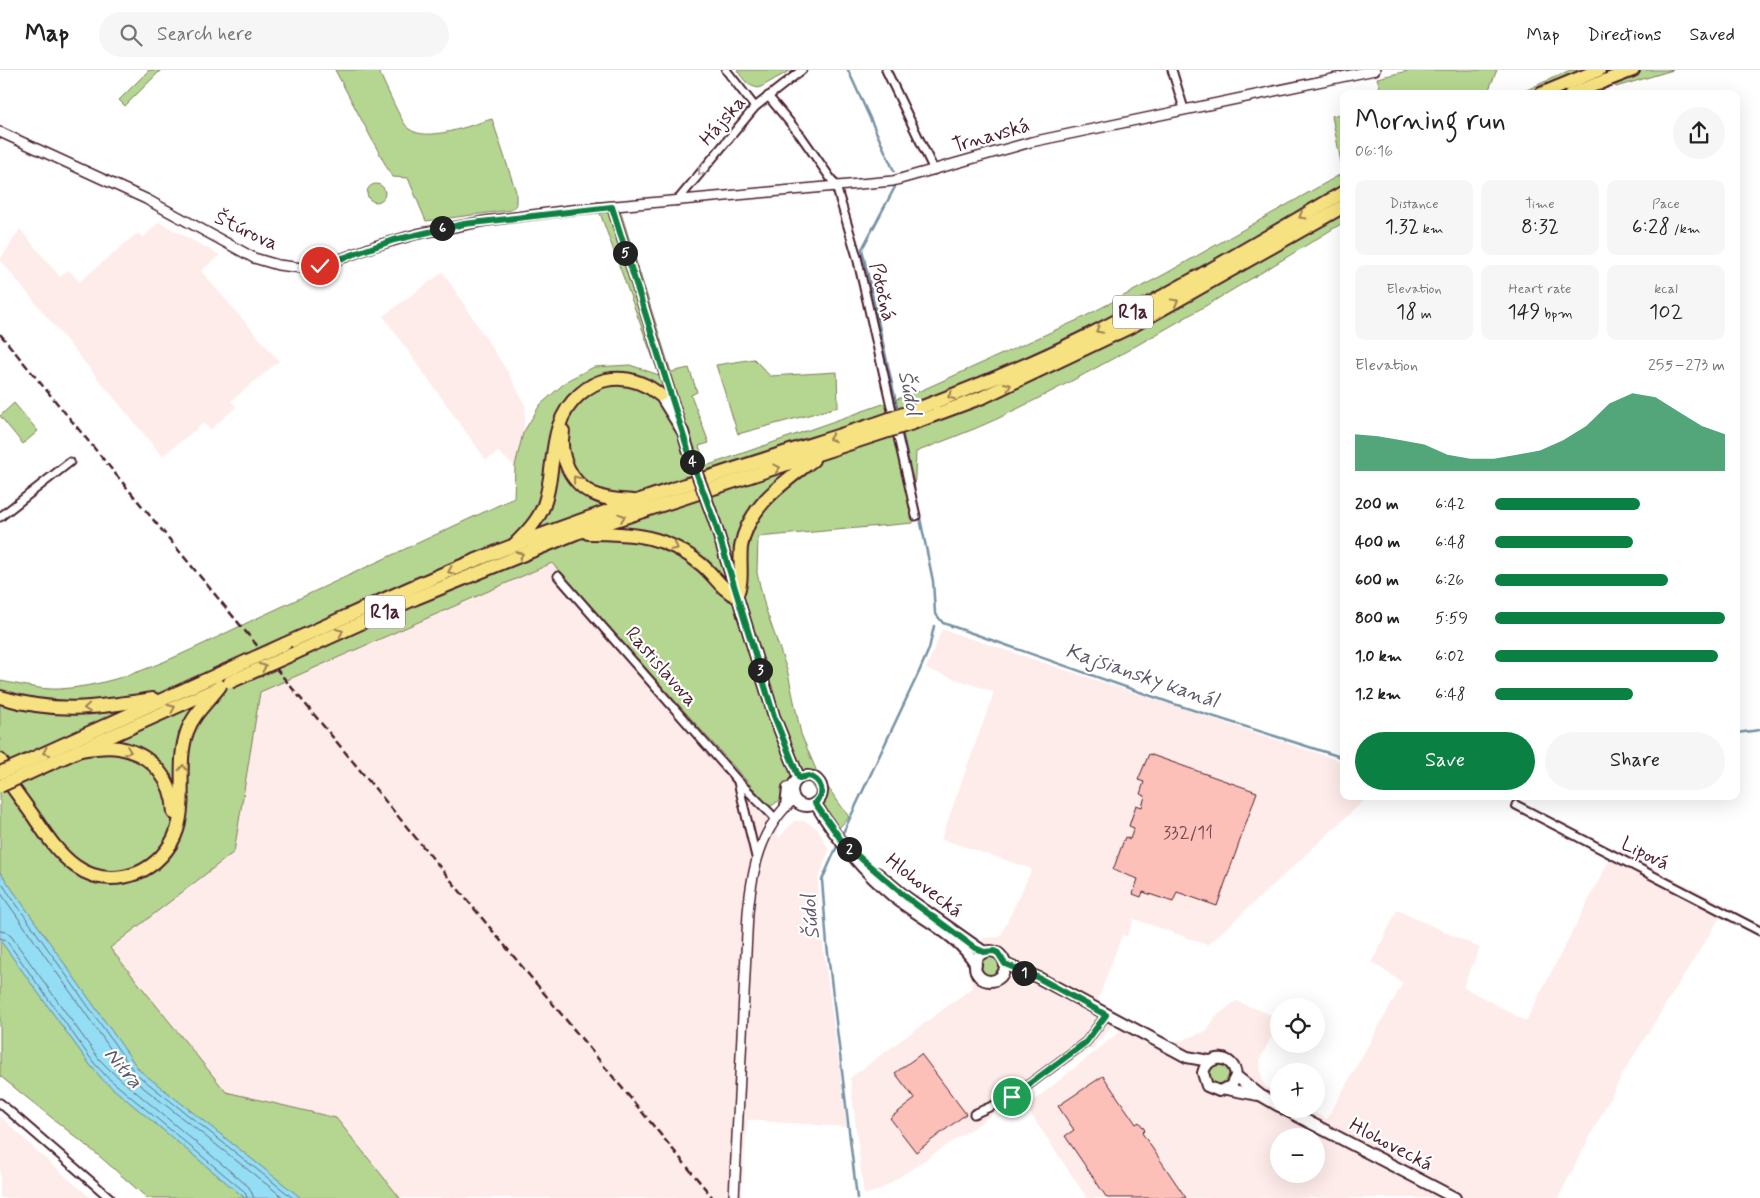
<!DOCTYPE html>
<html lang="en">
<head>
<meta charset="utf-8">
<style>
  :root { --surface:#fff; --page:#f6f6f6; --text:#222; --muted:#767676; --line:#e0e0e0; --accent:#0b8043 }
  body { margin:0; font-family:Mynerve,sans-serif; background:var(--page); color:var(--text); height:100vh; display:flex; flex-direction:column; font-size:19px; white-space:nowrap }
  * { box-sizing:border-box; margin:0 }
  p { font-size:16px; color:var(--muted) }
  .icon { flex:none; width:28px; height:28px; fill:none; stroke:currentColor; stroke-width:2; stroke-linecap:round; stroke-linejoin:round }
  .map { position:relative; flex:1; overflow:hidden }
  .drawer { position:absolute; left:1340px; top:20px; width:400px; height:710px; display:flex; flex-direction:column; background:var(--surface); border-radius:10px; box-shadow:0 5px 20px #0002 }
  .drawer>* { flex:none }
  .tools { position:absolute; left:1270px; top:928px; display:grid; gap:10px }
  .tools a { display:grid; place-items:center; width:55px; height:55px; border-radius:50%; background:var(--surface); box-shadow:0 5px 20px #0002; font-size:25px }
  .pin { position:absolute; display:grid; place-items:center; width:42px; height:42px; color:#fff; margin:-21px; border:2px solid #fff; border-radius:50%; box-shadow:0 1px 5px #0007 }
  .km { position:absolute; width:25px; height:25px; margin:-12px; border-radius:50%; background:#222; color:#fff; font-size:14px; line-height:25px; text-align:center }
  .round { display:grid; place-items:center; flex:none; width:52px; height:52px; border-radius:26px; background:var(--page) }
  .summary { display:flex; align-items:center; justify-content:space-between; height:85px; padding:0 15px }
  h1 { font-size:28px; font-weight:600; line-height:38px }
  .stats { display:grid; grid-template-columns:repeat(3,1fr); gap:8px; height:85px; padding:5px 15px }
  .stats div { display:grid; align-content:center; border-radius:10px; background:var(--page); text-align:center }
  .stats b { font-size:21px; font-weight:600 }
  .stats small { font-size:14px; font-weight:400 }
  .stats p { font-size:14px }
  .chart { height:140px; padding:10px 15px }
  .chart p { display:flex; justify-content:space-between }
  .chart svg { width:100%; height:90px; margin-top:5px; fill:var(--accent); opacity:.7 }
  .primary-button { display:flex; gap:10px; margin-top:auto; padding:10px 15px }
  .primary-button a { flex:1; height:58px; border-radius:30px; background:var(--accent); color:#fff; font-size:20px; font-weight:600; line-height:58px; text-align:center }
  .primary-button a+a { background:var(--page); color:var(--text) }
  ul { padding:0 15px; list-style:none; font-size:16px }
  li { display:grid; grid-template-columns:80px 60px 1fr; align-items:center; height:38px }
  li i { height:12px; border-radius:6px; background:var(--accent) }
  header { display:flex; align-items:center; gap:30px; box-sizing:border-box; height:70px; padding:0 25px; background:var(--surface); border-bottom:1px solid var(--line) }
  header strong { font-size:24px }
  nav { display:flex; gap:28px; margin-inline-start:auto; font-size:18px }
  .search { width:350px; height:45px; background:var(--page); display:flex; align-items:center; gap:12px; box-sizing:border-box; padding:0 18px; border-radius:28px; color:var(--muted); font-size:19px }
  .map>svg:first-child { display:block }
</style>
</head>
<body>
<header>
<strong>Map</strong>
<div class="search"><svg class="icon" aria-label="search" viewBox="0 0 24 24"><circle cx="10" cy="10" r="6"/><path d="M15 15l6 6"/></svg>Search here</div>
<nav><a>Map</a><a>Directions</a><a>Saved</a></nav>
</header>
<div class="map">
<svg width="1760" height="1128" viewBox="0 0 1760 1128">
  <rect width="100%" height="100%" fill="#fff"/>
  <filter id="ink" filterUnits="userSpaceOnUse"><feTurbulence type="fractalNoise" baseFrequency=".02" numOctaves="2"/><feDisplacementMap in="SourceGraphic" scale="10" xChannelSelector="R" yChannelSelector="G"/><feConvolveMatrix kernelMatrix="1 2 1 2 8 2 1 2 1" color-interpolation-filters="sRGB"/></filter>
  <g filter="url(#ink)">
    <!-- built -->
    <g fill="#feecea" fill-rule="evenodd">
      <polygon points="159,152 220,185 201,201 279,291 231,331 236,337 210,360 204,353 162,386 0,190 20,159 60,207 69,200 79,212 135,165 139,164 143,168"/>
      <polygon points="443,202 509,304 526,337 523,363 515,396 498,382 486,390 383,246"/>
      <polygon points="552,493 770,737 779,768 794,751 805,751 818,759 829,780 818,810 818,836 847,1057 747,1050 741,1128 400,1128 336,1048 226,1022 110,878 234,782 260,622"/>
      <polygon points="942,559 1344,692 1344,726 1369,726 1208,875 1134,849 1127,866 1122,865 1098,929 1112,956 1092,978 880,1120 864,1125 850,1008 972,918 970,891 984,868 1000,867 1032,799 941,769 994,622 926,599"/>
      <path d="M 1615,779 L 1727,836 L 1623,1003 L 1558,1128 L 1087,1128 L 1026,1037 L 1132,952 L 1174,973 L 1207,961 L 1215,947 L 1236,931 L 1279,948 L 1279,952 L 1260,989 L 1262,1011 L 1267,1018 L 1279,1024 L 1279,1039 L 1307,1039 L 1327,1049 L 1403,913 L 1372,892 L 1397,840 L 1480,878 L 1463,917 L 1526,951 ZM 1279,1066 L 1316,1066 L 1316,1104 L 1279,1104 Z"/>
      <polygon points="0,1046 48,1091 91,1128 0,1128"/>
    </g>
    <!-- green -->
    <g fill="#b4d690" stroke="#7f7a5e">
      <polygon points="149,0 161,0 125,36 119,30"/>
      <path d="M 335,0 L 378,0 C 384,11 401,53 409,59 C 428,73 470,55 492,49 L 516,122 L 516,135 L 511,140 L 426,151 L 408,108 L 392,107 Z"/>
      <path d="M 737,0 L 791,0 L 759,18 C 748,17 743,9 737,0 Z"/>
      <polygon points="1412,0 1497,0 1487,24 1382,24 1377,8"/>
      <polygon points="1570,0 1596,0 1608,8 1603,0 1673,0 1616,17 1609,9 1602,24 1518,24"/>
      <path d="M 1344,43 L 1344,152 C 1231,222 1116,291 997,349 C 971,361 943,371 916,382 L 913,453 L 758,467 L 757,503 L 765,537 L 788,603 L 801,664 L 817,702 L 849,747 L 839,758 L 808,710 L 770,737 L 552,493 L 260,622 L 234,782 L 110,878 L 226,1022 L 336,1048 L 400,1128 L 301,1128 L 139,1000 L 0,802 L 0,611 C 19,614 40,620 60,619 C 134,614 200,574 266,544 C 349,505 431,467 514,428 L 515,396 L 523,363 L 540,335 L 568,310 L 594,297 L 630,295 L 659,305 L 596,132 L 617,130 L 671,302 L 689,298 L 697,322 L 691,325 L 709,373 L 699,376 L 706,396 L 920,321 L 1080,249 L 1165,204 L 1343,103 L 1332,46 Z"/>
      <circle cx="376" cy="123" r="9"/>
      <polygon points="754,289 770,306 837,302 838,337 738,364 716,295"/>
      <polygon points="14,333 38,361 23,374 0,346"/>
      <polygon points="0,870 91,996 104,1011 245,1128 147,1128 98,1085 0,1006"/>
      <circle cx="990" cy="896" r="9"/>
      <circle cx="1219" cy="1005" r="10"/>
    </g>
    <!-- water -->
    <polygon fill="#93def5" stroke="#7692a4" points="0,802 139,1000 301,1128 245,1128 104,1011 91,996 0,870"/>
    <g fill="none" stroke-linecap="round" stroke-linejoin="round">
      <!-- shore -->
      <g stroke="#676b7c" stroke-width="1">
        <polyline points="0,811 135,1003 293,1128"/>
        <polyline points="0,822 131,1008 284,1128"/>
        <polyline points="0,861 6,862 11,866 99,989 112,1002 249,1117 254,1128"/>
        <polyline points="0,868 6,870 94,993 107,1007 245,1122 247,1128"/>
      </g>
      <!-- stream -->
      <g stroke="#7692a4" stroke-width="2.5">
        <polyline points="848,0 894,101"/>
        <polyline points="895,117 862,179 898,341"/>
        <polyline points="902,361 933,511 935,543 943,553 1174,634 1344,688"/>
        <polyline points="1736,663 1760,660"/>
        <polyline points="841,767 919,602 929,579 934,556"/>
        <polyline points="838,774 822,810 827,875 857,1128"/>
      </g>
    </g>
    <!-- building -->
    <g fill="#fcc0b8" stroke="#4a1f2b">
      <polygon points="1149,684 1257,722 1217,836 1177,822 1173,832 1143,822 1141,827 1133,824 1138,809 1113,800 1125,767 1130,769 1134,758 1129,756 1136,735 1142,737 1145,726 1140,724 1144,712 1138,710"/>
      <polygon points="921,984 966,1044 916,1082 890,1048 915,1029 895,1003"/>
      <polygon points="1103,1006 1136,1054 1139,1052 1145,1060 1142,1063 1186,1128 1107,1128 1065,1066 1074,1060 1058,1036"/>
    </g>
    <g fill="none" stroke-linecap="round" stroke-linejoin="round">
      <!-- minor casing -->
      <g stroke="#4a1f2b" stroke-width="11">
        <g id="minor">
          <polyline points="726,0 755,37"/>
          <polyline points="886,0 934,100"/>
          <polyline points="1172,0 1184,39"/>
          <polyline points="768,26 801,66 836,116 857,187 916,446"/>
          <polyline points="677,131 755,37 802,0"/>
          <polyline points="0,447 70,392"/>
          <polyline points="558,506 738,711 776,749"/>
          <polyline points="738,712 756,787"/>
          <polyline points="1516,735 1760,861"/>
          <polyline points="0,1033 110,1128"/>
          <polyline points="974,1044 1012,1027 1086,972 1106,945"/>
        </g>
      </g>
      <!-- tertiary casing -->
      <g stroke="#4a1f2b" stroke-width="12">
        <g id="tertiary">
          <polyline points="0,62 146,129 254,188 278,195 302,198 327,194 375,176 417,164 485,151 571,140 893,111 1031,72 1375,0"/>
          <polyline points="612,137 680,353"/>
          <path d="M 734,1128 L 748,843 C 752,800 760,758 794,729"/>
        </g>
      </g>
      <!-- secondary casing -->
      <g stroke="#4a1f2b" stroke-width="14">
        <g id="secondary">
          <polyline points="660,325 683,362 688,379"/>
          <polyline points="715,453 774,646 799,708"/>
          <circle cx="807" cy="721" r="15"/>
          <path d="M 815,733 C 836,768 862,801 894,827 C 920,848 959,865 976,895"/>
          <polyline points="786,736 788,718"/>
          <polyline points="877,803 906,827 984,882"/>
          <circle cx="990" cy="896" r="15"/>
          <polyline points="1005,894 1037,907 1187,987 1209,991"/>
          <path d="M 1236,1006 L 1231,1016 L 1219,1021 L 1207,1016 L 1203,1003 C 1208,982 1235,985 1236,1006 L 1260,1025 L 1279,1036"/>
          <polyline points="1227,1019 1258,1025"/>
          <polyline points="1284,1039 1455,1128"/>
        </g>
      </g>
      <!-- motorway casing -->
      <g stroke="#4a1f2b" stroke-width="16">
        <g id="motorway">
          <polyline points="1541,24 1599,0"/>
          <polyline points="1571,24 1633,0"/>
          <path d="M 912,341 C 970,319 1027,296 1083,268 C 1172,224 1258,172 1344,122"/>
          <polyline points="913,353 983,327 1132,256 1344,136"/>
          <path d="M 563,361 C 558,386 571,414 594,424 C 606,430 620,430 633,431"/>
          <path d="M 588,463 C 633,463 666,465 702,495 C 715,506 721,519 736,526 C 744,511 739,494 741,477 C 748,436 783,413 813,390"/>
          <path d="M 514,475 C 526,463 538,451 544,435 C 557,398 546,353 580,324 C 587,318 596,312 606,310 C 627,306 644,312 660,325"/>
          <path d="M 285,574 C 346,547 407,518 469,493 C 602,439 741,397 878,353"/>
          <polyline points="295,583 416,528 576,463 882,363"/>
          <path d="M 0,627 C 58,644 95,638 153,629"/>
          <path d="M 80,680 C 93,678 106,676 119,678 C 153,684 173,711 174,743"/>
          <polyline points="0,690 13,709"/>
          <polyline points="25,692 221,603"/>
          <polyline points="29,703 218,618"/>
          <path d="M 3,704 C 13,718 24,733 34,747 C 59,785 86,822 137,803 C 155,796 171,779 177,760 C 187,729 176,693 187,662 C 193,644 209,631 220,616"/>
        </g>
      </g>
      <!-- minor -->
      <use href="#minor" stroke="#fff" stroke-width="7"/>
      <!-- tertiary -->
      <use href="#tertiary" stroke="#fff" stroke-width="9"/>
      <!-- secondary -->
      <use href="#secondary" stroke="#fff" stroke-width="10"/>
      <!-- motorway -->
      <use href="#motorway" stroke="#f7e281" stroke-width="12"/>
      <!-- rail -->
      <polyline stroke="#4a1f2b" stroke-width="2.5" stroke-dasharray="8 4" stroke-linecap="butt" points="0,264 713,1128"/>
      <!-- secondary-bridge casing -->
      <g stroke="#4a1f2b" stroke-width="14" stroke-linecap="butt">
        <polyline id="secondary-bridge" points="688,379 715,453"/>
      </g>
      <!-- motorway-bridge casing -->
      <g stroke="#4a1f2b" stroke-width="16" stroke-linecap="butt">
        <g id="motorway-bridge">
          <polyline points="878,353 912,341"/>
          <polyline points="882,363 913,353"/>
          <polyline points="221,603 285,574"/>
          <polyline points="230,612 295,583"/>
          <polyline points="0,703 25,692"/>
          <polyline points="0,716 29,703"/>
        </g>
      </g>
      <!-- secondary-bridge -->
      <use href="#secondary-bridge" stroke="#fff" stroke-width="10"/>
      <!-- motorway-bridge -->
      <use href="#motorway-bridge" stroke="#f7e281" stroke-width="12"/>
    </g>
    <!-- one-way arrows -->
    <defs><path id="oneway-chevron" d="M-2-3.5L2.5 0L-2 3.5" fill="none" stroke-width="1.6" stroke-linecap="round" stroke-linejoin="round" transform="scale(1.25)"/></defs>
    <use stroke="#ae9aa0" href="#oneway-chevron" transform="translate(701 102) rotate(129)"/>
    <g stroke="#a08056">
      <use href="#oneway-chevron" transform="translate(1302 146) rotate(150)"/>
      <use href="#oneway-chevron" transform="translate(1175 232) rotate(-29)"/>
      <use href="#oneway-chevron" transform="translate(1099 260) rotate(153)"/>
      <use href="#oneway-chevron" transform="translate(1008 316) rotate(-24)"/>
      <use href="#oneway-chevron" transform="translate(951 326) rotate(159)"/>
      <use href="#oneway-chevron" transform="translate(832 368) rotate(162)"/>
      <use href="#oneway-chevron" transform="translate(777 398) rotate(-17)"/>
      <use href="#oneway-chevron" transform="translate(576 409) rotate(-129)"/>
      <use href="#oneway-chevron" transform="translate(622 447) rotate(-19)"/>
      <use href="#oneway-chevron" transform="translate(675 477) rotate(27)"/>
      <use href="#oneway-chevron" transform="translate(520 485) rotate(-22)"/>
      <use href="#oneway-chevron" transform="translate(451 501) rotate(157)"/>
      <use href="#oneway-chevron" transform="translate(340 562) rotate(-25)"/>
      <use href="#oneway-chevron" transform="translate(263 597) rotate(-24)"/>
      <use href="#oneway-chevron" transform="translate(87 638) rotate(175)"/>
      <use href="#oneway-chevron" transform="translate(172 638) rotate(-24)"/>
      <use href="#oneway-chevron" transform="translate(128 681) rotate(19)"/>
      <use href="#oneway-chevron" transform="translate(46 682) rotate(156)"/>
      <use href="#oneway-chevron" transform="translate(183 698) rotate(-88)"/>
    </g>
  </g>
  <g fill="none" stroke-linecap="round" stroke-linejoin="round" filter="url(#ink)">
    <!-- route casing -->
    <g stroke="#fff" stroke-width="10">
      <path id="route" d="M 320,196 L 394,170 L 464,154 L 612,137 L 688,380 L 715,453 L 774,646 L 799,708 L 809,706 C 822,710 826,724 815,733 L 844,774 L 906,827 L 975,878 L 984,882 L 994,881 L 998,883 L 1005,894 L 1037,907 L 1106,945 L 1086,972 L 1012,1027"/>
    </g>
    <!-- route -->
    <use href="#route" stroke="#0b8043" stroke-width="6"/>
  </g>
  <g text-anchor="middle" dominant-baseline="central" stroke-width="4.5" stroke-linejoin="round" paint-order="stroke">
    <!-- number labels -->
    <g font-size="18" fill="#76474e">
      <text x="1188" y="763">332/11</text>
    </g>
    <!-- shield labels -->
    <g fill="#fff" stroke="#80626b" stroke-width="1">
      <rect x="1113" y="225.5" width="40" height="33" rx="4"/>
      <rect x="365" y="525.5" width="40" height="33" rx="4"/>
    </g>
    <g font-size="19" font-weight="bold" fill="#4a1f2b">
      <text x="1133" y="242">R1a</text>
      <text x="385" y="542">R1a</text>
    </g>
    <!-- street labels -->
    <g font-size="20" fill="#4a1f2b" stroke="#fff">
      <text transform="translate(723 51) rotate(-49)">Hájska</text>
      <text transform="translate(991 66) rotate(-16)">Trnavská</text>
      <text transform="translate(246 161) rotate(25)">Štúrova</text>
      <text transform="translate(882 222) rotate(77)">Potočná</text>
      <text transform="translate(661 597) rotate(49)">Rastislavova</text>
      <text transform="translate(1645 784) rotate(27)">Lipová</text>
      <text transform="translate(924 816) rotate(38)">Hlohovecká</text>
      <text transform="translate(1391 1075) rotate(28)">Hlohovecká</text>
    </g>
    <!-- water labels -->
    <g font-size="21" font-style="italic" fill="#605868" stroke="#fff">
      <text transform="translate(909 323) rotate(78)">Šúdol</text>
      <text transform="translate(1142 606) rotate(19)">Kajsiansky kanál</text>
      <text transform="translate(811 847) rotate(-96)">Šúdol</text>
      <text transform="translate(123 998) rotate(50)">Nitra</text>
    </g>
  </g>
</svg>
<div class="tools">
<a><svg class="icon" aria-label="locate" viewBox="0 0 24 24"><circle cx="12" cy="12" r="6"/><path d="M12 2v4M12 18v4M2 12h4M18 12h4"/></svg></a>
<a>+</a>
<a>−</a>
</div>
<div class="pin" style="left:1012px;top:1027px;background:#1e9e55"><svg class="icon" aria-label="arrive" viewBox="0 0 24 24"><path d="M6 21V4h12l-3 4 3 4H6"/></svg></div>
<div class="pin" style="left:320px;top:196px;background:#d93025"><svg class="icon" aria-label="check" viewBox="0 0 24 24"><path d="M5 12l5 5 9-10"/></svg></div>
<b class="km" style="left:1024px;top:903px">1</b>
<b class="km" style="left:849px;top:779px">2</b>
<b class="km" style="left:760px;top:600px">3</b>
<b class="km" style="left:692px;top:392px">4</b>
<b class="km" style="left:625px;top:183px">5</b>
<b class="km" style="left:442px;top:158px">6</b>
<section class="drawer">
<div class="summary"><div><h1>Morning run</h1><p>06:16</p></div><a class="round"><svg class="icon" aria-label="share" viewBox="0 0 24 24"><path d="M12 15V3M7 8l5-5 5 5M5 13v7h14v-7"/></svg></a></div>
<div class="stats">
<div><p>Distance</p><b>1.32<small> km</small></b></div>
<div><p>Time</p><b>8:32</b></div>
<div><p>Pace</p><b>6:28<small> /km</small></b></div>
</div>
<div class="stats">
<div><p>Elevation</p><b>18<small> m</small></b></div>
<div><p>Heart rate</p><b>149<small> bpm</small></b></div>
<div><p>kcal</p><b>102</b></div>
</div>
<div class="chart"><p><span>Elevation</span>255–273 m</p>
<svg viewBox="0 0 160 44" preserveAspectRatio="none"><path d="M0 44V26L10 27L20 29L30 31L40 36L50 38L60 38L70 36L80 34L90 29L100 22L110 11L120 6L130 8L140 15L150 22L160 26V44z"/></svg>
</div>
<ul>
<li><b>200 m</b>6:42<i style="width:63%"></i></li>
<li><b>400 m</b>6:48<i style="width:60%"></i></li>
<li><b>600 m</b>6:26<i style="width:75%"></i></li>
<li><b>800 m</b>5:59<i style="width:100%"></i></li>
<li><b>1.0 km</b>6:02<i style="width:97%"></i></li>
<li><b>1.2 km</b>6:48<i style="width:60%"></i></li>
</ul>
<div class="primary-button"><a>Save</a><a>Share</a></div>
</section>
</div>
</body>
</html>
